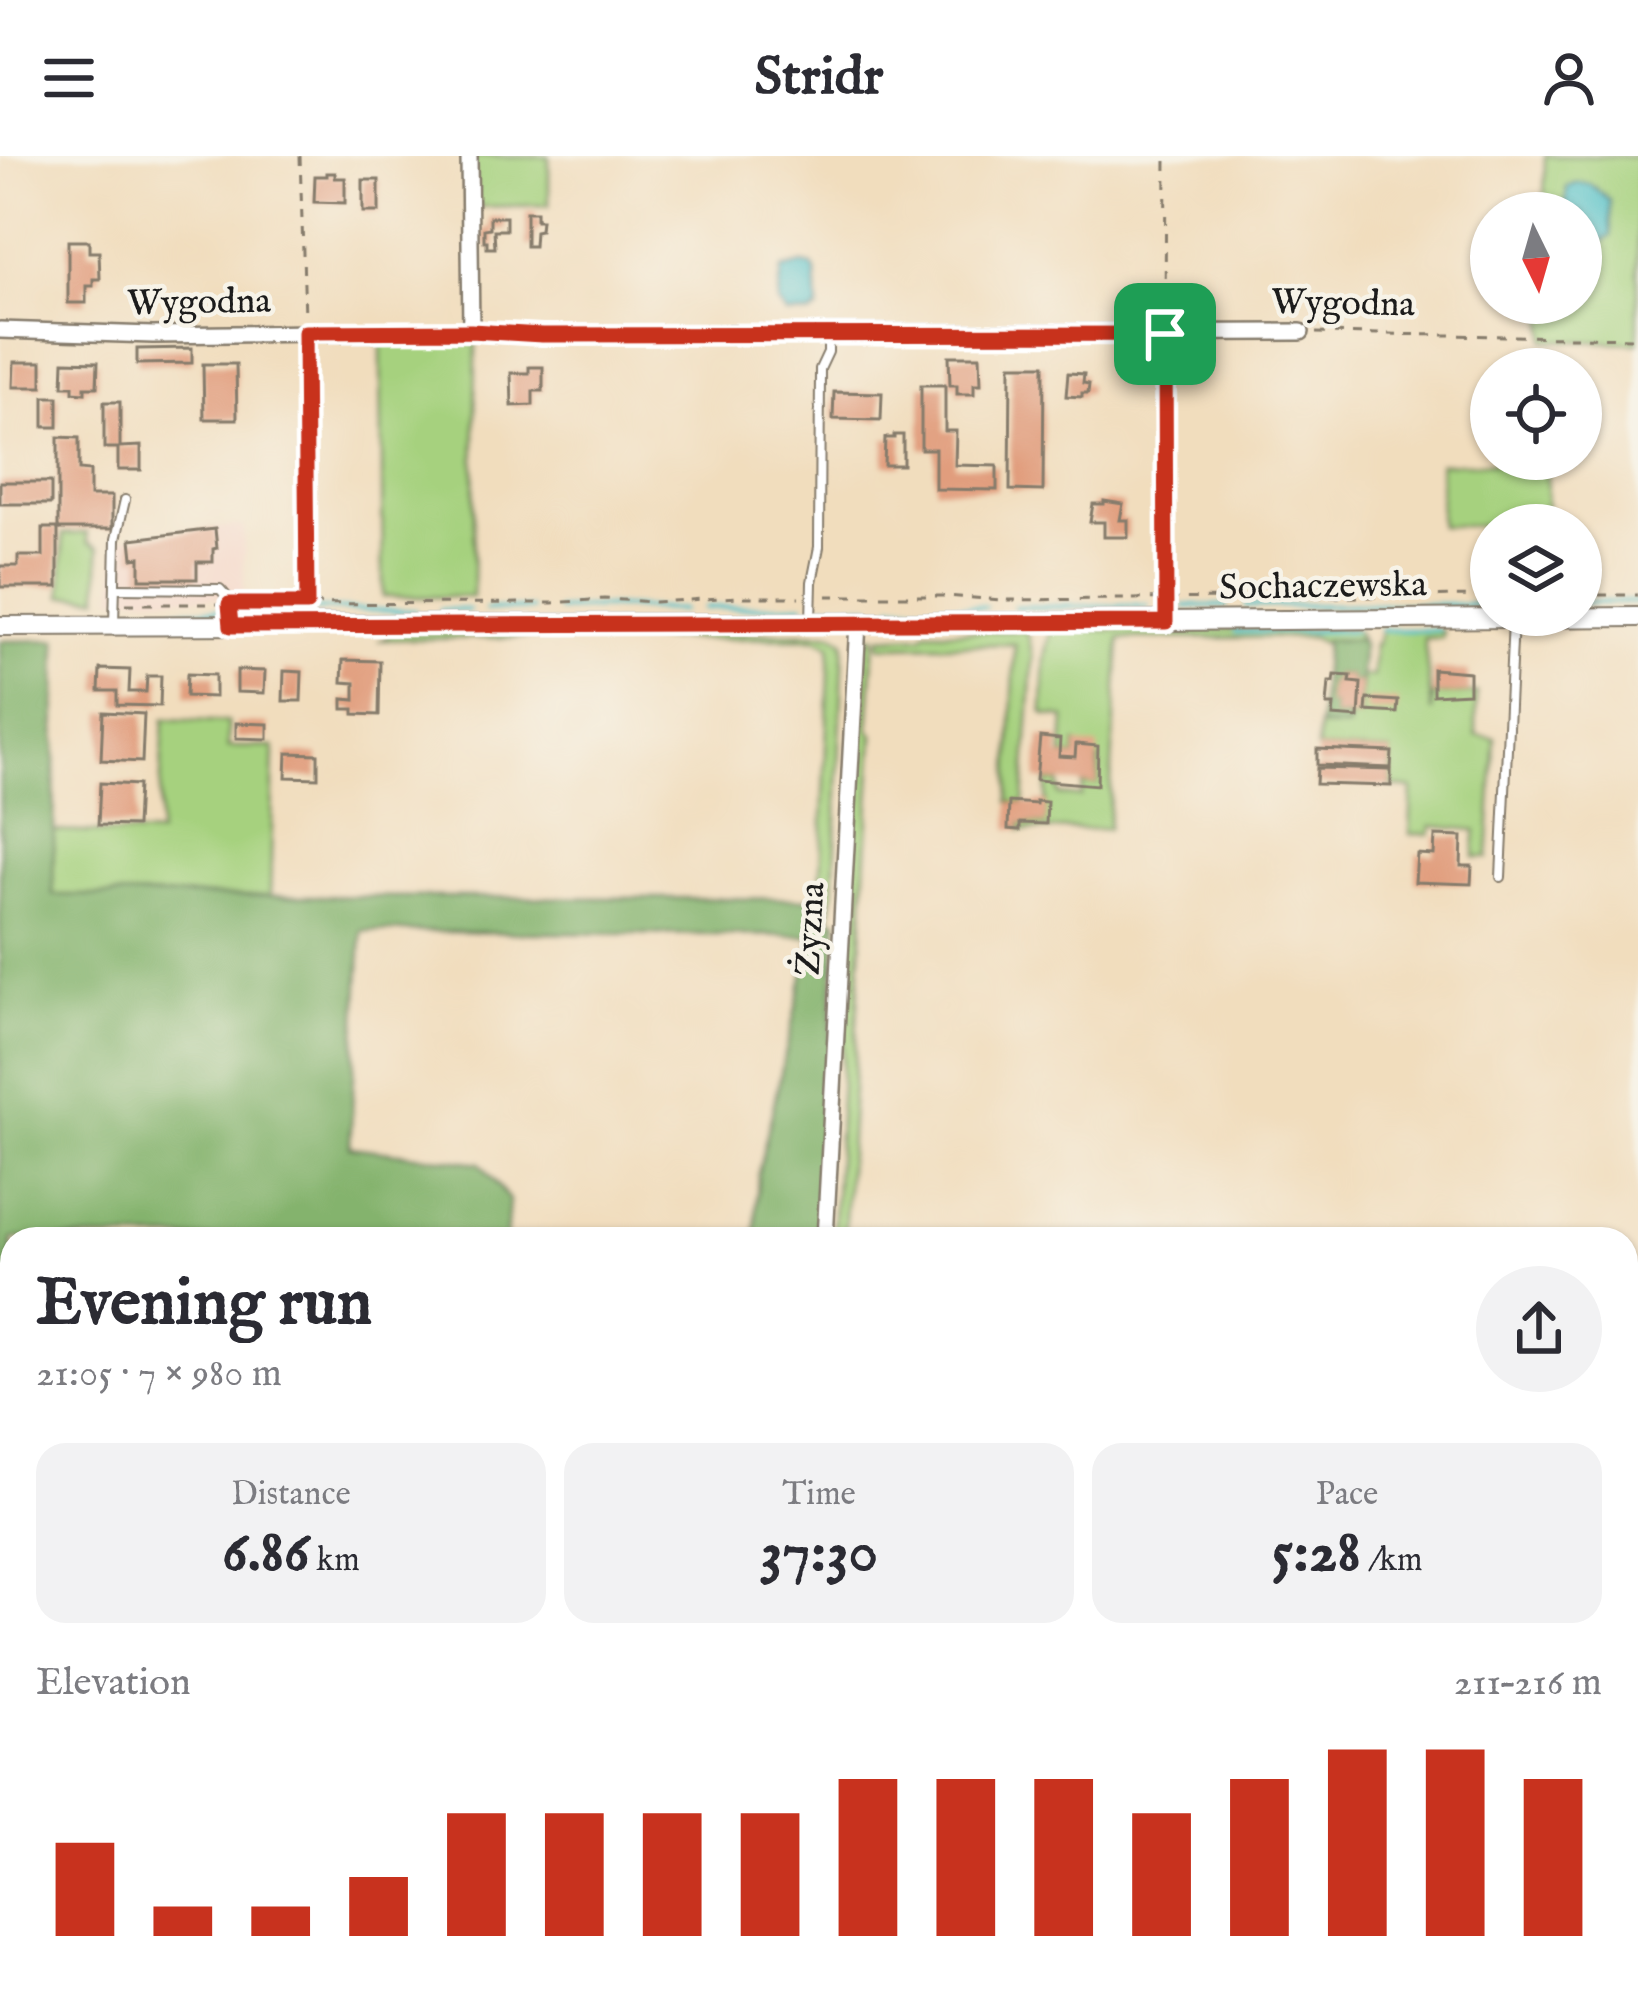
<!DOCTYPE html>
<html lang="en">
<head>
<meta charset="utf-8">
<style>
  :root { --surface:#fff; --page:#f2f2f3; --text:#2b2b33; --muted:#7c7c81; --accent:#c8321e }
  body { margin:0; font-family:"IM FELL English",serif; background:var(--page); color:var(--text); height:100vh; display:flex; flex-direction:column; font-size:45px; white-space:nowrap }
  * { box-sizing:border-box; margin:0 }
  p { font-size:39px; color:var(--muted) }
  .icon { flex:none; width:66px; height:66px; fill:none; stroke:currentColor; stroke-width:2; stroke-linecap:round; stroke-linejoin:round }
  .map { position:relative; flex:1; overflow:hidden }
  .side { position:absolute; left:0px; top:1071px; width:1638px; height:771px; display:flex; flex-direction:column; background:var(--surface); border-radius:36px 36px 0 0; box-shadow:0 3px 9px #0004 }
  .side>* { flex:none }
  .needle { width:78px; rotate:175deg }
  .controls { position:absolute; left:1470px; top:36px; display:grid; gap:24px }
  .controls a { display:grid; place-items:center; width:132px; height:132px; border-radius:50%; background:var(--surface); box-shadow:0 3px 9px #0004; font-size:60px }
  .pin { position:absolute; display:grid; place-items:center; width:102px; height:102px; color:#fff; margin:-51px; border-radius:24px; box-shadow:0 6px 18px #0006 }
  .round { display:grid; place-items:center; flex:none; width:126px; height:126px; border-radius:63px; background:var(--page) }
  .head { display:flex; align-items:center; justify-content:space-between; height:204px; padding:0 36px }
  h1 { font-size:66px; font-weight:700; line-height:90px }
  .figures { display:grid; grid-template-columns:repeat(3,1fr); gap:18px; height:204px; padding:12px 36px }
  .figures div { display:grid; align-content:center; border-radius:30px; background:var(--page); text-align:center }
  .figures b { font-size:60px; font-weight:700 }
  .figures small { font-size:33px; font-weight:400 }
  .figures p { font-size:33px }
  .chart { height:336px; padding:24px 36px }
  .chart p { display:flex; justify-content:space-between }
  .chart svg { width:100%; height:216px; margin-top:12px; stroke:var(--accent); stroke-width:6 }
  header { display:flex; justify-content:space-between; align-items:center; height:156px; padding:0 36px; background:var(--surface); font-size:54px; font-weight:700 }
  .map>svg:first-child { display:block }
</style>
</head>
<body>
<header><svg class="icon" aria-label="menu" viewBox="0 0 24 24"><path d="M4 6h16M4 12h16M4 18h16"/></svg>Stridr<svg class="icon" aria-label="person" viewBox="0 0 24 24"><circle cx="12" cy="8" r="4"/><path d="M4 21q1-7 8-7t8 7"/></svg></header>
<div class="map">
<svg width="1638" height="1840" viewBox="0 0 1638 1840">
  <rect width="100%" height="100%" fill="#f7f3e8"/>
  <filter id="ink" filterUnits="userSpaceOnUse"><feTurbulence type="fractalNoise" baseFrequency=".00833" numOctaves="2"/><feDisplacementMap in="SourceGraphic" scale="24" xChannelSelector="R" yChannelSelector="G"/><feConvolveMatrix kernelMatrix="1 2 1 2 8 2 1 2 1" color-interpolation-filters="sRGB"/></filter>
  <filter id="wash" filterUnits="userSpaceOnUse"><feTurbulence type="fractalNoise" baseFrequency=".004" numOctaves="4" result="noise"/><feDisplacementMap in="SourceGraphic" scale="48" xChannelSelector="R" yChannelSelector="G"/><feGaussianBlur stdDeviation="2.7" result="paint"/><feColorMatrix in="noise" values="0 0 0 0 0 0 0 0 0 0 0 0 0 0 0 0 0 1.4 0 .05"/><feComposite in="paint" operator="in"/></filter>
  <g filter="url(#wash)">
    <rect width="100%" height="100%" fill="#f1ddbd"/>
    <!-- built -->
    <polygon fill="#f5d2c2" points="244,369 244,442 114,441 116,383"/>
    <!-- green -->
    <g fill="#a6d17e" stroke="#61764d" stroke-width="3">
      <polygon points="473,0 549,0 549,49 473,51"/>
      <polygon points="1545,0 1638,0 1638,187 1546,184 1544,147 1581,147 1581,57 1544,57"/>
      <polygon points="381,185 476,187 473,441 383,441"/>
      <polygon points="1440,307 1547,307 1546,369 1440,370"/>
      <polygon points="87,377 88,386 99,392 99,441 62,440 63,378"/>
      <polygon points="1352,473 1356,475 1360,484 1325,484 1324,488 1311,481 1120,483 1108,673 1020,674 1020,667 1045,668 1047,625 1059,626 1059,639 1081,641 1083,628 1097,628 1099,604 1076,588 1075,601 1063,600 1065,562 1046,559 1043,555 1045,502 1050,477 1057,474"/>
      <polygon points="1381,474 1443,475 1442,482 1424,482 1432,556 1433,539 1476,537 1476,579 1495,582 1488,702 1475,701 1476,674 1432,670 1430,678 1410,678 1412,633 1391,630 1391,596 1317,593 1319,571 1348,572 1349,561 1359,561 1362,521 1373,520 1374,488 1377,488"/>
      <polygon points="722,475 723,477 833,477 844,485 834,737 832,743 820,743 830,489 816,482 598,484 583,480 381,484 392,477"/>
      <polygon points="926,475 1024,475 1028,478 1033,502 1024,647 1009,646 1015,488 879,490 880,481 923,479"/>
      <polygon points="868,480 875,480 869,573 874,579 844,1083 833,1083 863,489"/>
      <polygon points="164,563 228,566 228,591 274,591 270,741 52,739 53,675 158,679"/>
      <polygon points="475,1830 760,1830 760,1840 466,1840"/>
    </g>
    <!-- forest -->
    <g fill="#84b36d" stroke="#506844" stroke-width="3">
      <polygon points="57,484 53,739 832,743 830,763 837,764 820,1083 755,1083 758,1018 812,780 362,775 350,991 480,1007 509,1044 506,1083 12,1083 12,1250 0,1250 0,485"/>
      <polygon points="1325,484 1360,484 1362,489 1361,527 1350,526 1350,520 1335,519 1334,526 1329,527 1328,548 1334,549 1334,560 1349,561 1349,572 1319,571"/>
    </g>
    <!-- water -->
    <g fill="#53c1c8" stroke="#386e72" stroke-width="3">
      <polygon points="1578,27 1590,28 1610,45 1611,80 1596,90 1581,89 1581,57 1565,57 1567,31"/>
      <polygon points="803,108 812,110 816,116 818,153 811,159 786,158 778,147 782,113"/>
    </g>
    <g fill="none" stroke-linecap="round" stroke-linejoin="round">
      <!-- stream -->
      <g stroke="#53c1c8" stroke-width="4.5">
        <polyline points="1581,447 1638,446"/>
        <polyline points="824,449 870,450"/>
        <polyline points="893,450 985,451"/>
        <polyline points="1185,450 1226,450"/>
        <polyline points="1246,450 1491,448"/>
        <polyline points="1015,451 1147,450"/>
        <polyline points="704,452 803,449"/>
        <polyline points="277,453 300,453"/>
        <polyline points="313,453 415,455"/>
        <polyline points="246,454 256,453"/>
        <polyline points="440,454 469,454"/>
        <polyline points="486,454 532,453"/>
        <polyline points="558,454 614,451 682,454"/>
        <polyline points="133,455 219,454"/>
        <polyline points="1381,474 1438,474"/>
        <polyline points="1236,476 1353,475"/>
        <polyline points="1626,1409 1638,1409"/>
        <polyline points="495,1840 502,1830"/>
      </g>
    </g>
    <g id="blocks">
      <!-- building -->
      <g fill="#e19d7d">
        <polygon points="327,17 335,17 335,22 345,22 345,47 314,46 315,20 327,20"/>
        <rect x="363" y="24" width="16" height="32"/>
        <polygon points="526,56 536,56 536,64 541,64 540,74 535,75 534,90 526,90"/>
        <polygon points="490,61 506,61 506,74 494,74 495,92 487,92 487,85 484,85 484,73 490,72"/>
        <polygon points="68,85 89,85 89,96 99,96 100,123 93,123 93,130 86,130 86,147 68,147"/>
        <polygon points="192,192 192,207 137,208 137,193"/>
        <polygon points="949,200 980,200 981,228 974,228 974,238 957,238 957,229 950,229"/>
        <polygon points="64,205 98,206 97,231 85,231 85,237 73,236 73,230 63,230"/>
        <polygon points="14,206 42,206 42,231 13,231"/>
        <polygon points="203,208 236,208 237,263 204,263"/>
        <polygon points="1011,209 1044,209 1043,335 1010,334"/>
        <polygon points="529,211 543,211 543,235 533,235 533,249 512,250 511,217 529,217"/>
        <polygon points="1068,217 1084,218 1083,227 1089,228 1088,237 1082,237 1082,241 1066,240"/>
        <polygon points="921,229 945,229 945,275 956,275 955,309 997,310 997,334 935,333 935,293 921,293"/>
        <polygon points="834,236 882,237 881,264 833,263"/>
        <rect x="44" y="241" width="14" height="30"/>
        <polygon points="104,246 120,246 120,291 141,290 141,314 118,314 118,292 104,292"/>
        <polygon points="894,279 903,279 903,309 884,309 885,282 894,282"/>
        <polygon points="58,281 79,282 79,314 90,315 90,340 112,340 112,373 58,373"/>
        <rect x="0" y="326" width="51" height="22"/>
        <polygon points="1104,345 1123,348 1120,364 1128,364 1128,381 1104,381 1104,366 1090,366 1093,348 1104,348"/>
        <polygon points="43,372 58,372 58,431 0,431 0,410 18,410 18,400 43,400"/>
        <polygon points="215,373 217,392 213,393 213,406 197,406 197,423 140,423 140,401 133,402 131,383"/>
        <polygon points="343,504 380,505 379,559 354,558 354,553 343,553 343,543 355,544 355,527 342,526"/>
        <polygon points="100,513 130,514 129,536 146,536 147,520 161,520 160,550 117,549 117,535 99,535"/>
        <polygon points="1433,513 1469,516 1469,537 1433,539"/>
        <polygon points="237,514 265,515 264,537 237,536"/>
        <polygon points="284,515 302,516 301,545 283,545"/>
        <polygon points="187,518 215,519 215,541 186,540"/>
        <polygon points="1335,519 1351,520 1350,526 1361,527 1359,562 1333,560 1334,549 1327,549 1329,526 1334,526"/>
        <polygon points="1367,543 1398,545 1397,557 1366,555"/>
        <polygon points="103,556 144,558 142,606 101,604"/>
        <polygon points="236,567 268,568 268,583 236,582"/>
        <polygon points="1040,581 1060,583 1059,600 1075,601 1076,588 1098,590 1097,629 1036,624"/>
        <polygon points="1317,593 1392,596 1391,612 1317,609"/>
        <polygon points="287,597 318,598 318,622 286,621"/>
        <polygon points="1317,612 1391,614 1391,630 1316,628"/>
        <polygon points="100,627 138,629 136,670 98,669"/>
        <polygon points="1036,645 1047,646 1046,668 1020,667 1020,674 1008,673 1009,646 1036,648"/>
        <polygon points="1435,680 1462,681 1461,710 1472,710 1471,728 1415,726 1417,698 1434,699"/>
        <rect x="0" y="1389" width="12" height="38"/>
      </g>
    </g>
  </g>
  <g filter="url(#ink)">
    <use href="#blocks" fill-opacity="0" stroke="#867c6c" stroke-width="3"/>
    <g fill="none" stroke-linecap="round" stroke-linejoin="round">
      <!-- service casing -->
      <g stroke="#867c6c" stroke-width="12">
        <g id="service">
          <polyline points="115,432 220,433 229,443 231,469"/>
          <polyline points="811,466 812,426 819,391 820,213 828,196 828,178"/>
          <polyline points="114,469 116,383 125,344"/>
          <polyline points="1501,721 1513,464"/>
        </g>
      </g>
      <!-- minor casing -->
      <g stroke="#867c6c" stroke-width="20">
        <g id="minor">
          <polyline points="469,0 471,175"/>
          <polyline points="0,174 153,179 471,175 542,179 1301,176"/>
          <polyline points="825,1083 858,466"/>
          <polyline points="1626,1327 1638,1327"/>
          <polyline points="0,1362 12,1362"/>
          <polyline points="1626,1533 1638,1533"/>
          <polyline points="0,1587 12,1600"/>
          <polyline points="1626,1690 1638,1690"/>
          <polyline points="1297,1830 1298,1840"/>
          <polyline points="76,1840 81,1830"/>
          <polyline points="786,1840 787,1830"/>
          <polyline points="910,1840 911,1830"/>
          <polyline points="1080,1840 1080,1830"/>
        </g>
      </g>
      <!-- tertiary casing -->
      <g stroke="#867c6c" stroke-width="22">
        <polyline id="tertiary" points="0,470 1039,466 1638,461"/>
      </g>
      <!-- path -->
      <g stroke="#867c6c" stroke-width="3" stroke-dasharray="9 9" stroke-linecap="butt">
        <polyline points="300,0 305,162"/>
        <polyline points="1165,158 1166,0"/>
        <polyline points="1316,177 1638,182"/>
        <polyline points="1165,191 1166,440"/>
        <polyline points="305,196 306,444"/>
        <polyline points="1581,439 1638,439"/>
        <polyline points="827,440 945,440 1003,444 1491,440"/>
        <polyline points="126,448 218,448"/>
        <polyline points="240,448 552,447 604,443 655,446 737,441 799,441"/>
        <polyline points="1196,1840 1197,1830"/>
      </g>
      <!-- service -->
      <use href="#service" stroke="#fff" stroke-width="8"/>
      <!-- minor -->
      <use href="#minor" stroke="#fff" stroke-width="15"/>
      <!-- tertiary -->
      <use href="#tertiary" stroke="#fff" stroke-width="18"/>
    </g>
  </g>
  <g fill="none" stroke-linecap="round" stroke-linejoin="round" filter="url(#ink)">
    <!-- route casing -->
    <g stroke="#fff" stroke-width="24">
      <polygon id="route" points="471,175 542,179 1165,178 1166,466 231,470 229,448 307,448 305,176"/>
    </g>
    <!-- route -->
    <use href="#route" stroke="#c8321e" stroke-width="15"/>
  </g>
  <g text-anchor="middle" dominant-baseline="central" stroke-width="9" stroke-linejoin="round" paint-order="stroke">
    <!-- street labels -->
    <g font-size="36" fill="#1c1c1c" stroke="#f7f3e8">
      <text transform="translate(199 147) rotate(-1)">Wygodna</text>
      <text transform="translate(1343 148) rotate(1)">Wygodna</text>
      <text transform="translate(1323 431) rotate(-1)">Sochaczewska</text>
      <text transform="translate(811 773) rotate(-87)">Żyzna</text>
    </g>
  </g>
</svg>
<div class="controls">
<a><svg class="needle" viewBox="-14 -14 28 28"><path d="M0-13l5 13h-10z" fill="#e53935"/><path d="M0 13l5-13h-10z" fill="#7c7c81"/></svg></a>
<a><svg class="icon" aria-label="locate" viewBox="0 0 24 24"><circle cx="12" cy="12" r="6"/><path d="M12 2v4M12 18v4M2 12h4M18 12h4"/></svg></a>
<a><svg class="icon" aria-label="layers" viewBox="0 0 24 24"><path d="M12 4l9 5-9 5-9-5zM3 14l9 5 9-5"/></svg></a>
</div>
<div class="pin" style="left:1165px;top:178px;background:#1e9e55"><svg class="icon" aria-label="arrive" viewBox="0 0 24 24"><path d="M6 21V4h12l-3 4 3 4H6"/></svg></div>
<section class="side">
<div class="head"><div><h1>Evening run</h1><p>21:05 · 7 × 980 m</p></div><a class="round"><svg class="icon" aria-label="share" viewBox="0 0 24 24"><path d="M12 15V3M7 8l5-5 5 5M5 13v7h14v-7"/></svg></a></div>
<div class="figures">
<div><p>Distance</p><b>6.86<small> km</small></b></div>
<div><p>Time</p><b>37:30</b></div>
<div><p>Pace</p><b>5:28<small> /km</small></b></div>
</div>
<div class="chart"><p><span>Elevation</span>211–216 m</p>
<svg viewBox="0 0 160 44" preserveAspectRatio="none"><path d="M5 44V25M15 44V38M25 44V38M35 44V32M45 44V19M55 44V19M65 44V19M75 44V19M85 44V12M95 44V12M105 44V12M115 44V19M125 44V12M135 44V6M145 44V6M155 44V12"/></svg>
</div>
</section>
</div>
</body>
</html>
